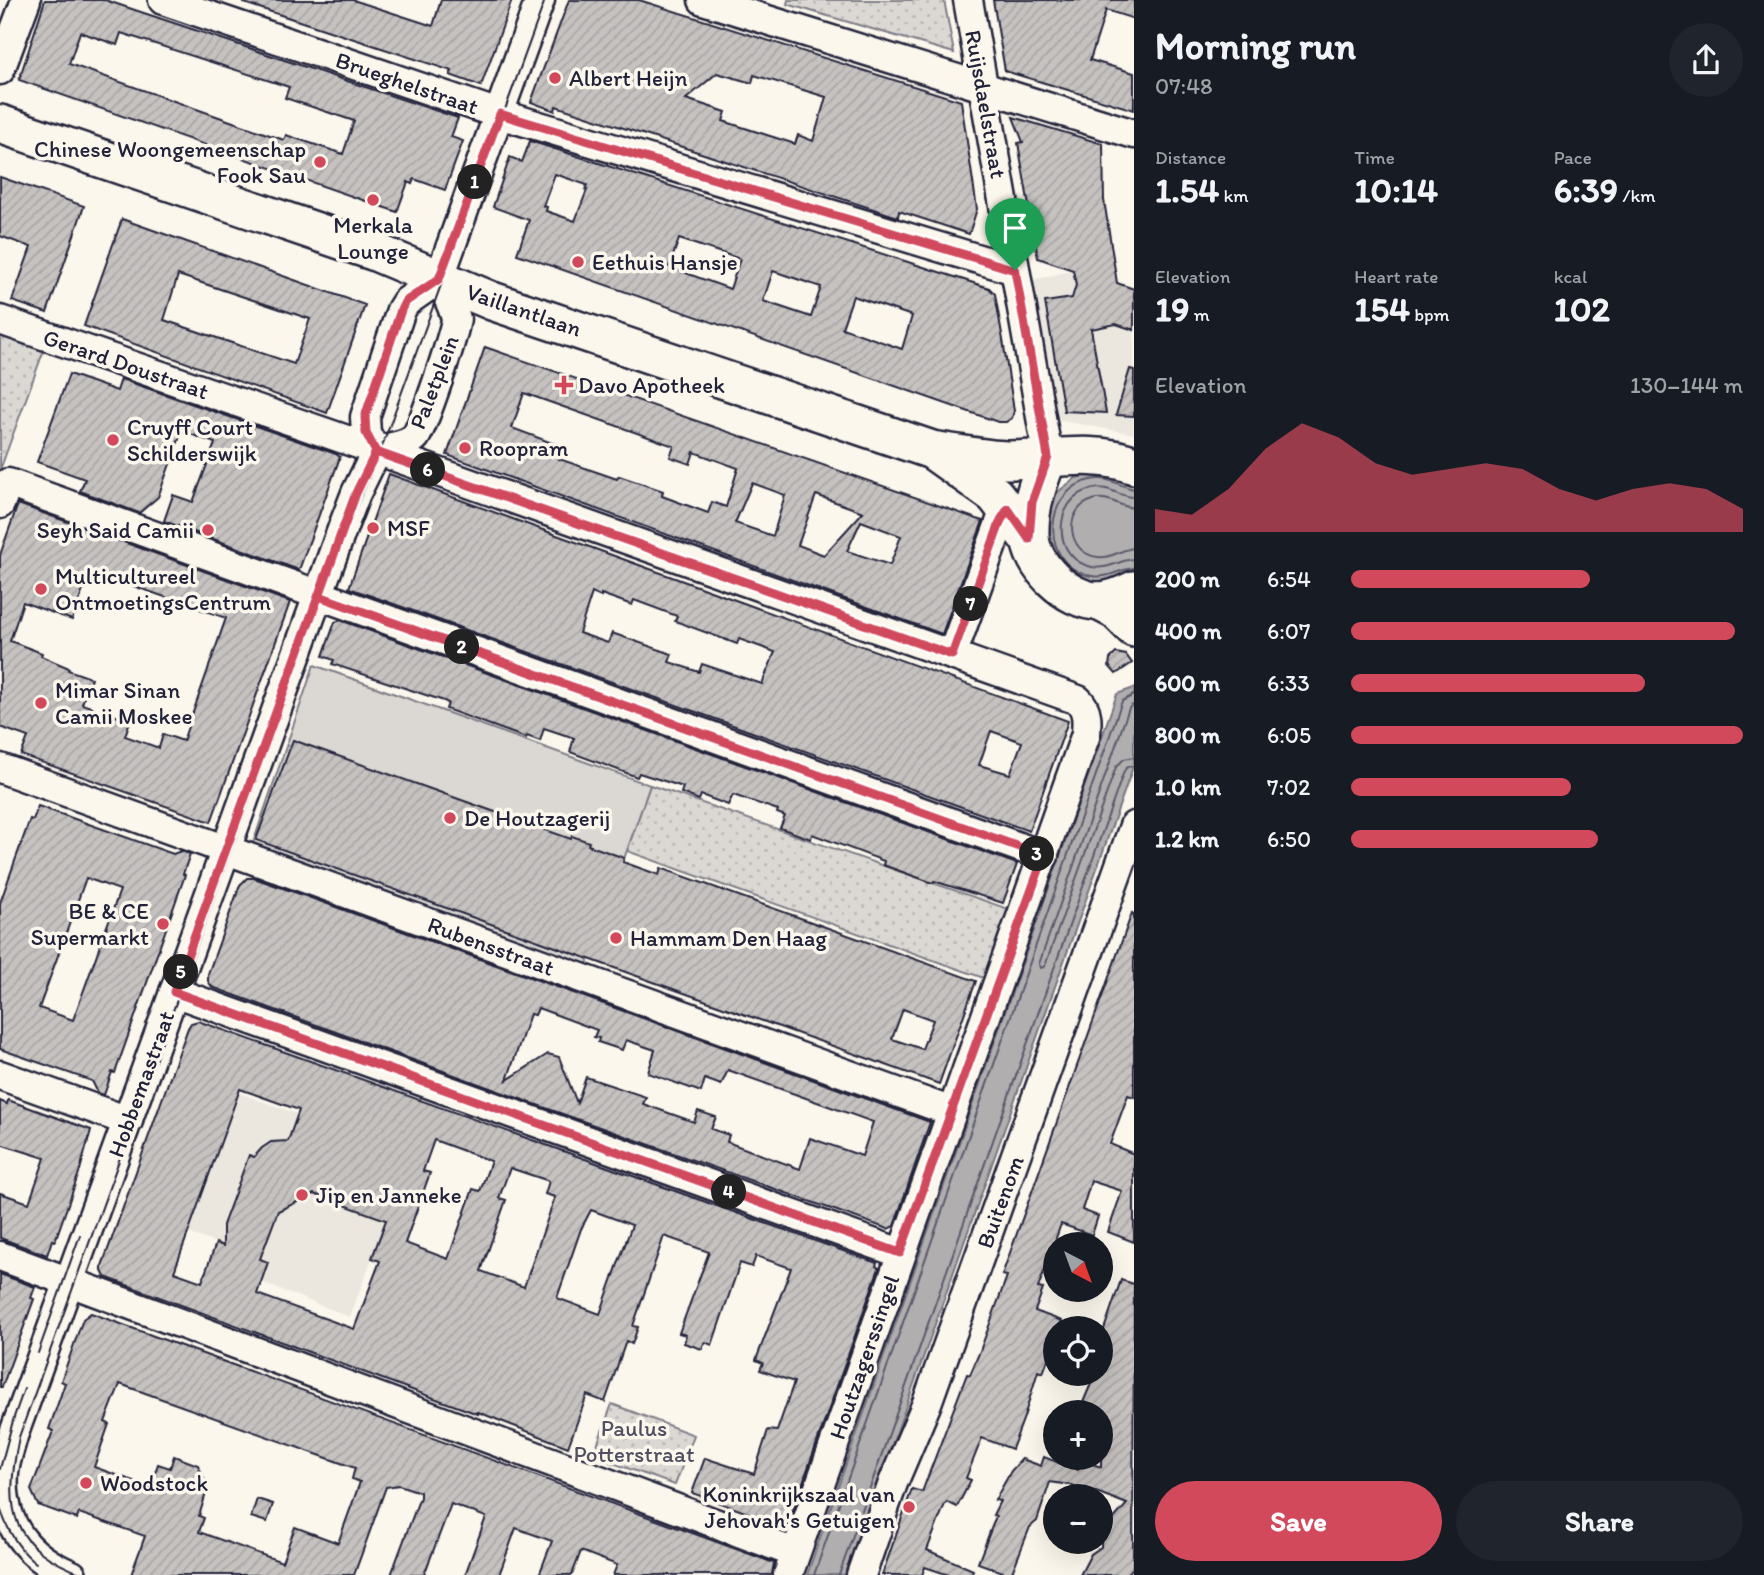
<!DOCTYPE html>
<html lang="en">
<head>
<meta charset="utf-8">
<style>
  :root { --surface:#171b24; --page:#20242c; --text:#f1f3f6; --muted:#9ea1a6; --accent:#d1495b }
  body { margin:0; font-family:Itim,sans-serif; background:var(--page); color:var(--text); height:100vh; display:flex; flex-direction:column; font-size:26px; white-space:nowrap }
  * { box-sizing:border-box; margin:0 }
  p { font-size:23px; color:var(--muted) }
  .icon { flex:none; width:38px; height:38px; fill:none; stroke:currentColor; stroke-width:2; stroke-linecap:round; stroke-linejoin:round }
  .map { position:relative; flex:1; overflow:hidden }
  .sheet { display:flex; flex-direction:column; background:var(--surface); width:630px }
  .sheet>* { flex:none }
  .needle { width:46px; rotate:139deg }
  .buttons { position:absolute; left:1043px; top:1232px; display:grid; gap:14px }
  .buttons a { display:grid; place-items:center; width:70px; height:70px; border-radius:50%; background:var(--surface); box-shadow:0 7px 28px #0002; font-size:35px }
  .pin { position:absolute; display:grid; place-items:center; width:60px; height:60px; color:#fff; margin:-72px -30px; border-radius:50% 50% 50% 0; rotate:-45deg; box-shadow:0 0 7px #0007 }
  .pin .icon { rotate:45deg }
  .km { position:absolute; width:35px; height:35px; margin:-18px; border-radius:50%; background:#222; color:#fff; font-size:19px; line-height:35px; text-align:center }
  .round { display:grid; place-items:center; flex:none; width:74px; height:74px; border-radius:37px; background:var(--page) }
  .summary { display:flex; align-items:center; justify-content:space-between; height:119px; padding:0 21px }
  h1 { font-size:38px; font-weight:700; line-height:52px }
  .metrics { display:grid; grid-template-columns:repeat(3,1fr); gap:10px; height:119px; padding:7px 21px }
  .metrics div { display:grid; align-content:center }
  .metrics b { font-size:35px; font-weight:700 }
  .metrics small { font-size:19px; font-weight:400 }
  .metrics p { font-size:19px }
  .chart { height:196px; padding:14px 21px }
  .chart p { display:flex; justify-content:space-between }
  .chart svg { width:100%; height:126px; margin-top:7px; fill:var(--accent); opacity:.7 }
  .button { display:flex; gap:14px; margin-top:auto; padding:14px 21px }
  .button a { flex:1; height:80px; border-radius:42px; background:var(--accent); color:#fff; font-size:28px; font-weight:700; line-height:80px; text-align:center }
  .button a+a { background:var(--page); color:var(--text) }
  ul { padding:0 21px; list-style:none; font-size:23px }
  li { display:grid; grid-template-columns:112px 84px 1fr; align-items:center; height:52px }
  li i { height:18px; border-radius:9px; background:var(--accent) }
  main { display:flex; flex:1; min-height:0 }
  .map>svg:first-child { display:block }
</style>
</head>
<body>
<main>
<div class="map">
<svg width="1134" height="1575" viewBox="0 0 1134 1575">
  <defs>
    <pattern id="grass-dots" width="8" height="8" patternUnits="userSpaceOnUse" patternTransform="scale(1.75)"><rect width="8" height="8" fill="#dbd8d3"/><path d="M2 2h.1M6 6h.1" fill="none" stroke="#bcb9b6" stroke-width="1.8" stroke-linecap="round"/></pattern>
    <pattern id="building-hatch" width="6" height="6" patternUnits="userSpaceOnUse" patternTransform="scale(1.75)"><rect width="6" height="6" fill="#c6c2c0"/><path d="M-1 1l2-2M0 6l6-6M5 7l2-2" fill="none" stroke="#aaa6a6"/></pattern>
  </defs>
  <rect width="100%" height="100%" fill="#fbf7ec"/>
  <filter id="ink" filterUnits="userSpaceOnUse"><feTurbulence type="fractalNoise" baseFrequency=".0143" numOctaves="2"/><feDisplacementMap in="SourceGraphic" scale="14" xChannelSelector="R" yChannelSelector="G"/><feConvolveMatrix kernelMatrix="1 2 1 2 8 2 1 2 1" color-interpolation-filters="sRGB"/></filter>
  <g filter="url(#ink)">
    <!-- built -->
    <g fill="#ebe7df">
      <polygon points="1109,262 1112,282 1134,289 1134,434 1057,420 1028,281"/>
      <polygon points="239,1093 416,1157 381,1235 350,1317 261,1282 268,1262 188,1233"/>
    </g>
    <!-- grass -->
    <g fill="url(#grass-dots)" stroke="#7e7d87" stroke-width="2">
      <polygon points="788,0 944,0 954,53 787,4"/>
      <polygon points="0,326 46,344 0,470"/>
      <polygon points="650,785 1017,912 992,981 627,851"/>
      <polygon points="612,1404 694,1435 675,1485 593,1456"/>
    </g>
    <!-- garden -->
    <polygon fill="#dbd8d3" stroke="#7e7d87" stroke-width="2" points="314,665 650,785 582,978 250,852"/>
    <!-- water -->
    <g fill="#b1aeb0" stroke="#787681" stroke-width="2">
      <polygon points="1097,472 1129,480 1134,483 1134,573 1105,584 1083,581 1056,562 1045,532 1052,500 1059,491 1076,478"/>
      <polygon points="1134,688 1134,764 846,1575 807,1575 1117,694"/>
    </g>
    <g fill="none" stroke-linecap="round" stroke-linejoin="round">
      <!-- shore -->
      <g stroke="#5b5a6a" stroke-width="2">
        <path d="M 1134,489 C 1121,487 1112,478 1098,479 C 1042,483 1037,567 1092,576 C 1109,579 1119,569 1134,568"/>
        <path d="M 1134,497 C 1119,497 1109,485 1092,489 C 1052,498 1051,559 1092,567 C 1109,570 1119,560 1134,559"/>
        <path d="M 1134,508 C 1119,507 1108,495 1093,500 C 1062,509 1067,554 1098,557 C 1111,559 1121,549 1134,548"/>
        <polyline points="1134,704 1129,708 1039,964 1041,968 1045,966 1116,767 1124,759 1134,757"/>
        <polyline points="814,1575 1122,701 1134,695"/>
        <polyline points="839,1575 1124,771 1128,766 1134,766"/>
      </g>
    </g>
    <!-- building -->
    <g fill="url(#building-hatch)" stroke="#22223b" stroke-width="2" fill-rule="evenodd">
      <path d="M 45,0 L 105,0 L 458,118 L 451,137 L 463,141 L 445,190 L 414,179 L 412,184 L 408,182 L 397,212 L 19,80 ZM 80,32 L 117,45 L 121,33 L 289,87 L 285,98 L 354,121 L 343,154 L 286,135 L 284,140 L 69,64 Z"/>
      <polygon points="245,0 353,0 433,26 441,0 512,0 481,86 450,75 452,71 244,3"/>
      <path d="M 569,0 L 639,0 L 961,101 L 977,209 L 969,234 L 899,211 L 898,217 L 556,106 L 555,111 L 531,102 ZM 717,73 L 752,83 L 754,75 L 826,97 L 813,141 L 798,135 L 795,144 L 723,121 L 726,112 L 686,99 Z"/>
      <polygon points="993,0 1134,0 1134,19 1106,10 1090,60 1134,73 1134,110 1005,71"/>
      <polygon points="1013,117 1103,144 1104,200 1117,283 1134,289 1134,330 1116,324 1091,329 1106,413 1064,411 1045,302 1072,298 1076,285 1073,270 1038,258 1018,143 1023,142"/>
      <path d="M 530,141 L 989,288 L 995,294 L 1003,340 L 1014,411 L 1012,418 L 1006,422 L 998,422 L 517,254 L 529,220 L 493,207 L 510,157 L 522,162 ZM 555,174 L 587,185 L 585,190 L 587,190 L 575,221 L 546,211 L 547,207 L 543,206 ZM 679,239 L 740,259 L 730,289 L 669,267 ZM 773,271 L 821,287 L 811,317 L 763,301 ZM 853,296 L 912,316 L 902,349 L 842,328 Z"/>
      <polygon points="0,177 84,206 47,313 12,301 31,247 0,236"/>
      <path d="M 122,219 L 365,305 L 327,413 L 84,326 ZM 178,275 L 310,319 L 294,364 L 164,320 Z"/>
      <path d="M 485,347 L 983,521 L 942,634 L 447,455 ZM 524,393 L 674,446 L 670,457 L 690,464 L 694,452 L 738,468 L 726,507 L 712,502 L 708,513 L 662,496 L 663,491 L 619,476 L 617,479 L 559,459 L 563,447 L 512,428 ZM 752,483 L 785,495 L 773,536 L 735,523 ZM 816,495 L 863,512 L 824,555 L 798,545 ZM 861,521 L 901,536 L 890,565 L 847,551 Z"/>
      <polygon points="1130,369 1134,370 1134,416 1116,415"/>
      <polygon points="69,374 117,391 121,379 336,454 340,457 299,570 164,521 173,495 193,502 215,443 182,431 158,497 139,513 80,491 85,479 37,462"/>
      <path d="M 389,474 L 1068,721 L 1029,831 L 349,588 ZM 592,593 L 601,597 L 601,594 L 632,605 L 634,600 L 677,616 L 675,621 L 737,644 L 739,639 L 775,652 L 762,684 L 702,664 L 699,672 L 669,662 L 672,654 L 612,633 L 608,643 L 579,633 ZM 991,731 L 1022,742 L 1010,774 L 979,765 Z"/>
      <path d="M 18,504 L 290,602 L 211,822 L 21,755 L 28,737 L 0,727 L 0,555 ZM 90,571 L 226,618 L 183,741 L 163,734 L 159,748 L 125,736 L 130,721 L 82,704 L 91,678 L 68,670 L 69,668 L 41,656 L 42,653 L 10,641 L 23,602 L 72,620 Z"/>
      <polygon points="340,620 1017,864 1003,903 934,881 933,883 883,865 884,861 812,834 811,839 780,828 785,816 777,813 778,810 733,795 728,805 701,795 699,800 681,793 683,787 639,773 637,777 570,752 574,738 544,728 540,741 527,736 526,738 446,709 448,703 444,701 332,664 334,660 323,656 335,622"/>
      <polygon points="1116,653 1126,655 1132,663 1116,674 1109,666 1110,659"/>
      <path d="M 293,740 L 571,839 L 572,836 L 589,842 L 588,845 L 624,858 L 623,862 L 659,875 L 661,868 L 976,981 L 939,1084 L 256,840 ZM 903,1009 L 933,1020 L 922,1049 L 892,1039 Z"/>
      <path d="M 38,806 L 173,854 L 181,851 L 190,854 L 183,874 L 185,875 L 115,1073 L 112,1072 L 104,1095 L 98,1093 L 92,1081 L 0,1049 L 0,903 L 30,819 L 33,820 ZM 86,878 L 120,890 L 73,1020 L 39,1008 Z"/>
      <path d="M 247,878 L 254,878 L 297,893 L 930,1122 L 894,1226 L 888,1229 L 540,1106 L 212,987 L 208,981 L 208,974 L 240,885 ZM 538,1008 L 597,1030 L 594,1037 L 599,1038 L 598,1042 L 622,1050 L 626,1040 L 655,1050 L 648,1073 L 701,1092 L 705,1079 L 721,1085 L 728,1070 L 873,1122 L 862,1156 L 810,1138 L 800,1169 L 727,1142 L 729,1135 L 711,1129 L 716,1117 L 698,1111 L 694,1122 L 643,1104 L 646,1097 L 586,1077 L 577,1103 L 559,1057 L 548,1054 L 507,1080 L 530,1014 L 535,1015 Z"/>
      <polygon points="1132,913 1134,914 1134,1097 1128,1095 1110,1144 1134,1154 1134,1242 1108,1232 1122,1191 1091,1181 1082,1210 1098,1216 1092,1235 1061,1224 1038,1288 1043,1289 1035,1311 1062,1321 1059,1328 1055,1328 1055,1340 1043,1373 1038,1371 1024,1417 1012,1449 982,1438 966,1478 971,1480 957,1507 947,1502 945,1504 927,1550 973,1570 971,1575 949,1575 925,1567 922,1575 882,1575 912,1489 922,1492 967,1374 970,1375 980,1351 1007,1276 1002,1275"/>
      <path d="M 198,1021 L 877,1263 L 876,1266 L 879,1268 L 787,1527 L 692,1493 L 705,1458 L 754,1474 L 768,1430 L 777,1431 L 794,1382 L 760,1370 L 763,1363 L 756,1360 L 791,1268 L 756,1256 L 752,1267 L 740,1263 L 712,1345 L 705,1342 L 702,1349 L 684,1343 L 686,1335 L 679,1333 L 709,1252 L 664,1236 L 633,1326 L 638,1327 L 632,1344 L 626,1341 L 605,1402 L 587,1395 L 568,1447 L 478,1412 L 478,1414 L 442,1401 L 105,1277 L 102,1271 L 102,1266 L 169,1080 L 188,1028 L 191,1023 ZM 240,1089 L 299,1110 L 288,1141 L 271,1142 L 262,1148 L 254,1157 L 249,1155 L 223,1225 L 223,1246 L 216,1243 L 202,1282 L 174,1272 ZM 434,1140 L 491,1161 L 480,1191 L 473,1189 L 448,1259 L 405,1243 L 430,1173 L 423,1171 ZM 510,1168 L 549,1181 L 545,1194 L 555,1197 L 524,1287 L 481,1271 L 506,1200 L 499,1198 ZM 314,1194 L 386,1220 L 372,1258 L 380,1261 L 354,1329 L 257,1294 L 268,1262 L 260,1259 L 278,1211 ZM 591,1210 L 632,1225 L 600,1314 L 557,1298 L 581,1229 Z"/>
      <polygon points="8,1100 91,1130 80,1170 55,1241 52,1240 47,1255 0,1238 0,1193 29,1203 45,1158 0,1144 0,1101 7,1104"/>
      <polygon points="0,1274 35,1287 31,1298 34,1299 2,1387 0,1387"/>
      <polygon points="1121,1280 1134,1284 1133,1568 1127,1575 1080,1575 1091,1554 1101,1547 1101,1538 1110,1523 1127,1504 1086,1488 1085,1491 1070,1485 1050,1482 1037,1521 1030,1527 1011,1575 978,1563 996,1516 993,1515 1000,1501 995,1500 1011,1471 1022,1459 1041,1466 1044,1457 1078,1470 1082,1460 1101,1467 1101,1412 1079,1412 1095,1374 1101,1374 1101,1349 1104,1339 1101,1338"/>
      <path d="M 91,1313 L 774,1563 L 772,1575 L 613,1575 L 617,1565 L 581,1551 L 572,1575 L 539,1575 L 552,1541 L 516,1528 L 499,1575 L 465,1575 L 486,1517 L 451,1504 L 424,1575 L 391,1575 L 420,1497 L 420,1492 L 399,1485 L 386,1487 L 354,1575 L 131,1575 L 145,1536 L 79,1513 L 77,1519 L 38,1505 L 31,1490 L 53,1431 L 49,1429 L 65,1383 L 61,1381 L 83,1319 ZM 120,1384 L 355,1468 L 352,1479 L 360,1482 L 338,1543 L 295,1527 L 282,1562 L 199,1532 L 204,1518 L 199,1516 L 208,1487 L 198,1465 L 174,1456 L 170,1468 L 158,1464 L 150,1487 L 94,1467 L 109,1424 L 105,1422 Z"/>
      <polygon points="257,1499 273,1504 267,1522 251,1517"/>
    </g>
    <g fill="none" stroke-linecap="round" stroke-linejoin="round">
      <!-- minor casing -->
      <g stroke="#22223b" stroke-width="33">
        <g id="minor">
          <polyline points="163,0 496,113 1015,270"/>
          <polyline points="703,0 1134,134"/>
          <polyline points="968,0 1048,457"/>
          <polyline points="0,70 26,0"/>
          <polyline points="439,279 540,0"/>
          <path d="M 0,320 L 393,456 L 1078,700 C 1088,709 1087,722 1086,734 L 788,1575"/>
          <path d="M 376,452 C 388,446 407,447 416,436 C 422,430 457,326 456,319 C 453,306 445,291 439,279"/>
          <polyline points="376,452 366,433 365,417 401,310 406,302 439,279"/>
          <polyline points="0,504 8,483 1044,856"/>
          <polyline points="952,655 1001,520 1008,509"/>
          <polyline points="0,768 952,1112"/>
          <polyline points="174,992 900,1253"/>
          <polyline points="0,1075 128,1121"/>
          <polyline points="0,1256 795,1553"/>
          <path d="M 72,1575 C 27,1557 0,1523 4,1473 C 5,1461 10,1448 13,1436 L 344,524 L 356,493 L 376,452"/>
          <polyline points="861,1575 893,1483 927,1403 1134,826"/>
        </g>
      </g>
      <!-- major casing -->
      <g stroke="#22223b" stroke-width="42">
        <g id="major">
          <path d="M 0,124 L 373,251 L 492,301 L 932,450 C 957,453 984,460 1008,460 C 1050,460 1095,449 1134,465"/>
          <polyline points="936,453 995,495 1029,539"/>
          <path d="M 1048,457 C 1038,483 1029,507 1030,535 C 1030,565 1068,601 1098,601 C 1110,601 1124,595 1134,590"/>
          <polyline points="1098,601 1117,611 1134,628"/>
        </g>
      </g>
      <!-- minor -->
      <use href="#minor" stroke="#fbf7ec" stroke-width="28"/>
      <!-- major -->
      <use href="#major" stroke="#fbf7ec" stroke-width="37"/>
      <!-- tram -->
      <g stroke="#22223b" stroke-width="2">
        <polyline points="38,1353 80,1235"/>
        <polyline points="0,1469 14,1417 24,1389"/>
        <path d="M 0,1508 C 7,1529 19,1550 36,1563"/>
        <path d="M 85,1575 C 9,1547 4,1511 19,1437 L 349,524 L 380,452 L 545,0"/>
      </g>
    </g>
  </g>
  <g fill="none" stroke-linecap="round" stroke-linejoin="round" filter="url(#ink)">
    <!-- route casing -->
    <g stroke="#fff" stroke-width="14">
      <polyline id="route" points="1015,270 500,114 439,279 405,302 401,310 365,417 366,433 376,452 356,493 319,596 1044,856 900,1253 174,992 356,493 376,452 952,655 1001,520 1008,509 1029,539 1032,502 1048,457 1015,270"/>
    </g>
    <!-- route -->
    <use href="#route" stroke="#d1495b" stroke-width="9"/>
  </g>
  <!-- markers -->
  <g fill="#d1495b" stroke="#fbf7ec" stroke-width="2.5">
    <circle cx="555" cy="78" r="7"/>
    <circle cx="320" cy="162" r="7"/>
    <circle cx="373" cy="200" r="7"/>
    <circle cx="578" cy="262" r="7"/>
    <path d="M560.5 374.5h7v7h7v7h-7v7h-7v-7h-7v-7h7z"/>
    <circle cx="113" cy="440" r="7"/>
    <circle cx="465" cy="448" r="7"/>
    <circle cx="373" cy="528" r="7"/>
    <circle cx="208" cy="530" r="7"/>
    <circle cx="41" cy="589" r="7"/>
    <circle cx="41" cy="703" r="7"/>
    <circle cx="450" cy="818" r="7"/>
    <circle cx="163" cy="924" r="7"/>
    <circle cx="616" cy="938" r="7"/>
    <circle cx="302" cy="1195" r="7"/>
    <circle cx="86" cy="1483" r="7"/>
    <circle cx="909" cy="1507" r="7"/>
  </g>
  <g text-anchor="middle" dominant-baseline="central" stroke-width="7" stroke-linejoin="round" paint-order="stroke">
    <!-- poi labels -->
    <g font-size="23" fill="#22223b" stroke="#fbf7ec" text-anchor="start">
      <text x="569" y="78">Albert Heijn</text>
      <text x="306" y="149" text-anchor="end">Chinese Woongemeenschap<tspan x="306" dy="26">Fook Sau</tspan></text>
      <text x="373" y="225" text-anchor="middle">Merkala<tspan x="373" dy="26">Lounge</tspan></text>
      <text x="592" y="262">Eethuis Hansje</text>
      <text x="578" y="385">Davo Apotheek</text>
      <text x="127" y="427">Cruyff Court<tspan x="127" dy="26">Schilderswijk</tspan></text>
      <text x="479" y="448">Roopram</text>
      <text x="387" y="528">MSF</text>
      <text x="194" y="530" text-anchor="end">Seyh Said Camii</text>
      <text x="55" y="576">Multicultureel<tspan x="55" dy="26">OntmoetingsCentrum</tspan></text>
      <text x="55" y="690">Mimar Sinan<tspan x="55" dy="26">Camii Moskee</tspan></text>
      <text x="464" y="818">De Houtzagerij</text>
      <text x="149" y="911" text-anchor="end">BE &amp; CE<tspan x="149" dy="26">Supermarkt</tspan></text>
      <text x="630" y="938">Hammam Den Haag</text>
      <text x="316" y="1195">Jip en Janneke</text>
      <text x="100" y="1483">Woodstock</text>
      <text x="895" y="1494" text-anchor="end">Koninkrijkszaal van<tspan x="895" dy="26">Jehovah's Getuigen</tspan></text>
    </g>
    <!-- street labels -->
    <g font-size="23" fill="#22223b" stroke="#fbf7ec">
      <text transform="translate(407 83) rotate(19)">Brueghelstraat</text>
      <text transform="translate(986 104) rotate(80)">Ruijsdaelstraat</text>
      <text transform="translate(524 310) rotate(19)">Vaillantlaan</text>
      <text transform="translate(126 364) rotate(19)">Gerard Doustraat</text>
      <text transform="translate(434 382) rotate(-69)">Paletplein</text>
      <text transform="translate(491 946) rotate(20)">Rubensstraat</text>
      <text transform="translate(141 1084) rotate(-70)">Hobbemastraat</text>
      <text transform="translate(1000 1202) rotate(-70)">Buitenom</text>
      <text transform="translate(864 1357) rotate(-71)">Houtzagerssingel</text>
    </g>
    <!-- park labels -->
    <g font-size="23" fill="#505061" stroke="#fbf7ec">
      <text x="634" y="1428">Paulus<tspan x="634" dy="26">Potterstraat</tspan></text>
    </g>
  </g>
</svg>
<div class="buttons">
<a><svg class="needle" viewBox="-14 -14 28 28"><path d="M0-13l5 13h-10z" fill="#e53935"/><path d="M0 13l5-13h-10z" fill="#9ea1a6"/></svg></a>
<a><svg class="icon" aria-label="locate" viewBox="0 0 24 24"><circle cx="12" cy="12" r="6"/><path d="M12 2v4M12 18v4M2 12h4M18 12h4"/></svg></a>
<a>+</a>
<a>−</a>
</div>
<div class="pin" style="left:1015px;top:270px;background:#1e9e55"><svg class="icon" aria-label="arrive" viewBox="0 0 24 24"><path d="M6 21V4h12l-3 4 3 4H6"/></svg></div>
<b class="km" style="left:475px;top:182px">1</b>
<b class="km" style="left:462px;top:647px">2</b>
<b class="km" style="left:1037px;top:854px">3</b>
<b class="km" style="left:729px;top:1192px">4</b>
<b class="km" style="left:181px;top:972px">5</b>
<b class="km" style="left:428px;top:470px">6</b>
<b class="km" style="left:971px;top:604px">7</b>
</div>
<section class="sheet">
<div class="summary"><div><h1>Morning run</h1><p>07:48</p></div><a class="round"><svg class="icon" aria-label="share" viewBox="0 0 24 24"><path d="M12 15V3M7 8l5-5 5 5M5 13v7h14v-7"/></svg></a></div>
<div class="metrics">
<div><p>Distance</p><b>1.54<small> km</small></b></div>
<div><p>Time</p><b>10:14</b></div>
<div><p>Pace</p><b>6:39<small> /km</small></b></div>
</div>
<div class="metrics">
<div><p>Elevation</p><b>19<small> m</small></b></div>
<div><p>Heart rate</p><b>154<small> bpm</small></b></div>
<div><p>kcal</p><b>102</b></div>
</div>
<div class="chart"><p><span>Elevation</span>130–144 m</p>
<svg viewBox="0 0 160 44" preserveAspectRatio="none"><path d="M0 44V36L10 38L20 29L30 15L40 6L50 11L60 20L70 24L80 22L90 20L100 22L110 29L120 33L130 29L140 27L150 29L160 36V44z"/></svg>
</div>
<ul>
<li><b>200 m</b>6:54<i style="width:61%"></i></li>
<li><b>400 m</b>6:07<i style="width:98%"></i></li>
<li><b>600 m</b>6:33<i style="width:75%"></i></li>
<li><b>800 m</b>6:05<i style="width:100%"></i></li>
<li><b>1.0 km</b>7:02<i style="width:56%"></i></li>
<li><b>1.2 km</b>6:50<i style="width:63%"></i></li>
</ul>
<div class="button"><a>Save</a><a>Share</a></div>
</section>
</main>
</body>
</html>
